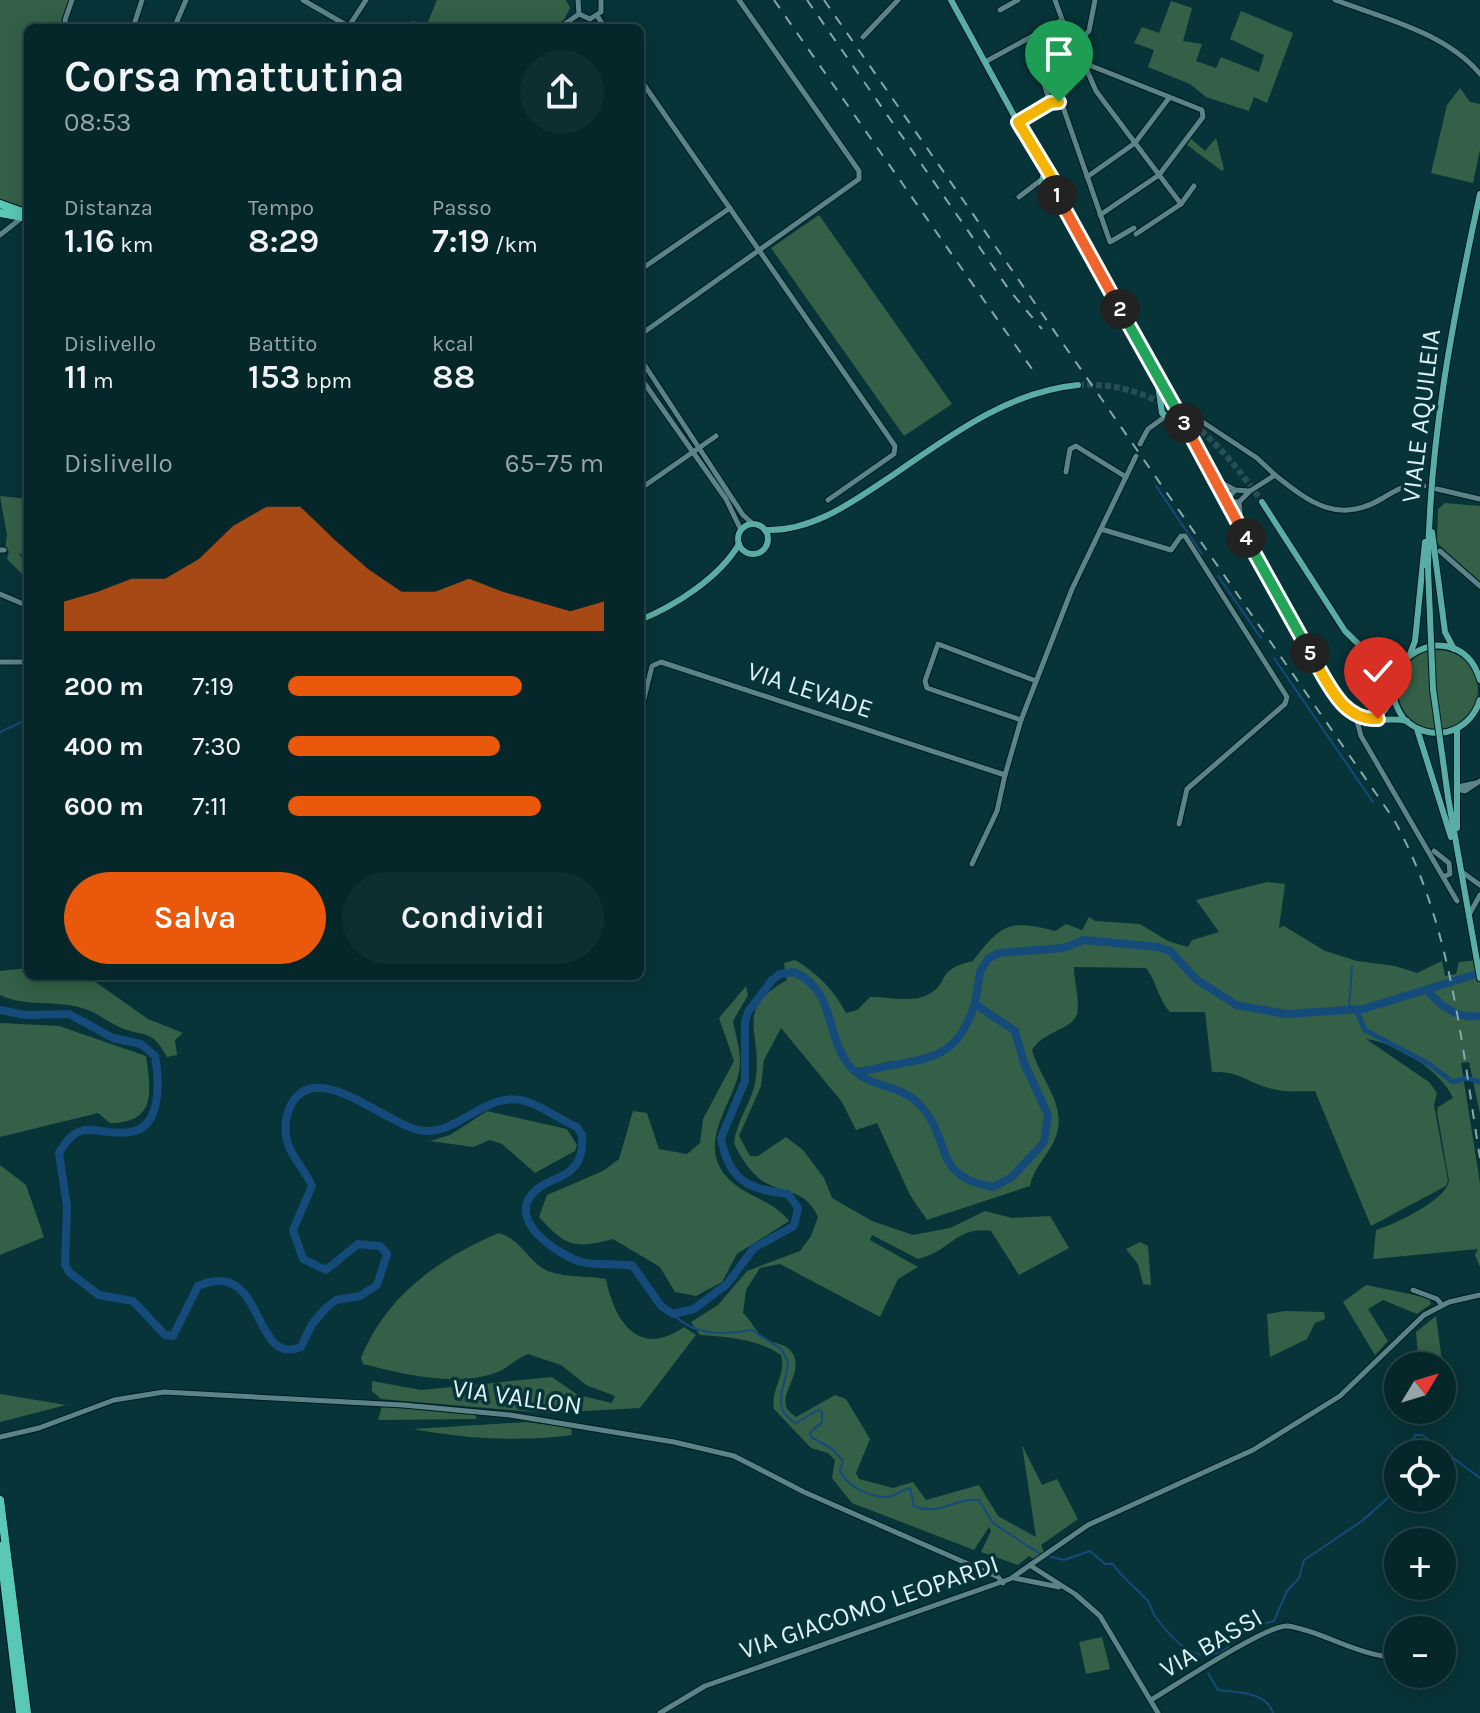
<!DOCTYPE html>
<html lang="it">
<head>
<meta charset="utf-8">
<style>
  :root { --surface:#05272a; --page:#0e2f32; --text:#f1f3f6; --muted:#97a5a8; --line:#264447; --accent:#ea580c }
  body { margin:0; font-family:Karla,sans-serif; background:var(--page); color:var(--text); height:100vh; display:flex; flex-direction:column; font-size:30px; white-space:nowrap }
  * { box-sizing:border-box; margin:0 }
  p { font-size:26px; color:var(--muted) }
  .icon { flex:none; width:44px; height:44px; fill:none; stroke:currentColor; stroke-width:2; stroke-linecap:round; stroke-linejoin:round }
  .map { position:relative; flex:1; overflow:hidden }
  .side { position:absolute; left:24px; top:24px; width:620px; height:956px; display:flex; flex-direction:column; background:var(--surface); border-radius:12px; box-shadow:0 4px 20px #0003,0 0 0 2px var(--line) }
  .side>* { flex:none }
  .needle { width:52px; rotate:52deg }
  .buttons { position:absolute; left:1384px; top:1352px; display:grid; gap:16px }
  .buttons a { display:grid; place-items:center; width:72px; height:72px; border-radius:50%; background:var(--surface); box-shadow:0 4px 20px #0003,0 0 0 2px var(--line); font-size:40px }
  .pin { position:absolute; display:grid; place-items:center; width:68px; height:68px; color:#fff; margin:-82px -34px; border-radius:50% 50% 50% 0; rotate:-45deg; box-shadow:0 0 8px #0007 }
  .pin .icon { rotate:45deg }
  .km { position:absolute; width:40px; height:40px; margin:-20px; border-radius:50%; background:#222; color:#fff; font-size:22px; line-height:40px; text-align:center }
  .round { display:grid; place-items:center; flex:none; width:84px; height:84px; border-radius:42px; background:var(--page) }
  .summary { display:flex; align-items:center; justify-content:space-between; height:136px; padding:0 40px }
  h1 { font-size:44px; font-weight:600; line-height:60px }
  .metrics { display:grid; grid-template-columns:repeat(3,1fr); gap:12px; height:136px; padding:8px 40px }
  .metrics div { display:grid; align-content:center }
  .metrics b { font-size:34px; font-weight:600 }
  .metrics small { font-size:22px; font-weight:400 }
  .metrics p { font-size:22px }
  .chart { height:224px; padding:16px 40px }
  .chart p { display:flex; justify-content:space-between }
  .chart svg { width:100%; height:144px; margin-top:8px; fill:var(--accent); opacity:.7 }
  .cta { display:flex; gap:16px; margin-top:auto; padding:16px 40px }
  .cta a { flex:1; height:92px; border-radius:48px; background:var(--accent); color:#fff; font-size:32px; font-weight:600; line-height:92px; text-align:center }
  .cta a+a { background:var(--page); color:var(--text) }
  ul { padding:0 40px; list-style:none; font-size:26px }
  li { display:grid; grid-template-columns:128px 96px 1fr; align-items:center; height:60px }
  li i { height:20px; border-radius:10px; background:var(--accent) }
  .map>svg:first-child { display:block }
</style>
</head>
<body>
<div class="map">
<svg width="1480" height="1713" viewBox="0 0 1480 1713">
  <rect width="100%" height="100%" fill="#073438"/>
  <!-- green -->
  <g fill="#346047">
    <polygon points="0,0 71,0 63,28 28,28 28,208 0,199"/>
    <polygon points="437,0 566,0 570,8 564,20 553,28 408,28 412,21 427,24"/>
    <polygon points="1171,1 1192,8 1183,41 1202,44 1196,61 1216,68 1221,57 1259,72 1264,55 1230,39 1241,11 1293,33 1267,103 1254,97 1249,111 1206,97 1190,84 1148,67 1154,50 1134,43 1142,27 1159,33"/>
    <polygon points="1460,88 1470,102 1480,104 1480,150 1473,183 1431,173 1447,105"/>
    <polygon points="1216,138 1224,169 1222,171 1187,145 1191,139 1205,151"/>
    <polygon points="819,215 952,404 904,436 771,248"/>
    <polygon points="0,496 28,499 24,554 19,554 28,563 23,575 7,559 9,551 5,551 7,535"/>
    <polygon points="1445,503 1480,506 1480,582 1437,543 1438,509"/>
    <circle cx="1438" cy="690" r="40"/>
    <path d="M 1267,882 L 1285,884 L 1279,928 L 1284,926 L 1325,951 L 1357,961 L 1395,966 L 1417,973 L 1442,961 L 1445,976 L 1456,974 L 1459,962 L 1480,960 L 1480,1114 L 1469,1062 L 1461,1063 L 1480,1183 L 1480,1267 L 1475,1255 L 1478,1249 L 1373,1259 L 1376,1230 C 1395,1224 1445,1201 1449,1181 L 1437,1112 L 1438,1107 L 1453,1098 C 1441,1070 1394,1042 1366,1039 L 1429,1082 L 1437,1093 L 1434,1105 L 1448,1181 L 1446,1186 L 1371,1226 L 1315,1091 C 1299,1091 1284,1093 1269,1088 C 1244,1081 1240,1071 1212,1072 L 1205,1012 L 1170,1012 C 1158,999 1157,982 1146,968 L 1074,967 C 1074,980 1080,1001 1077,1014 C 1072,1030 1043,1031 1032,1050 C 1041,1082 1070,1107 1054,1141 C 1046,1158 1034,1167 1030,1186 L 927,1220 L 910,1195 L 877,1123 L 856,1130 L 842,1102 L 781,1028 L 764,1060 L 761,1086 L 739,1136 L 750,1156 L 758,1156 L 786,1137 L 803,1150 L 824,1178 L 832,1198 L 872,1221 L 913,1235 L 950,1228 L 985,1211 L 1012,1218 L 1050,1216 L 1069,1248 L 1019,1275 L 991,1231 C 956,1226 950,1252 918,1259 L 872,1235 L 870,1240 L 918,1267 L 898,1279 L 880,1317 L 780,1264 L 760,1268 L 746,1290 L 743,1313 C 751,1320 755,1331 763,1337 C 773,1345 788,1342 794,1356 C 803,1379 769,1401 796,1417 L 835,1395 L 846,1399 L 870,1439 L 856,1473 L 859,1479 L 893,1488 L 913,1482 L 926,1500 L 979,1485 L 998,1516 L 1036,1537 L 1022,1445 L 1042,1485 L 1057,1479 L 1078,1519 L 1041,1545 L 1044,1552 L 1035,1560 L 1029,1556 L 1018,1565 L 981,1552 L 991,1531 L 989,1527 L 974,1550 L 852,1503 L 832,1478 L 835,1460 L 828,1453 L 811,1448 L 774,1409 C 770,1390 787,1374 781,1355 C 758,1339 728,1337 700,1335 L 691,1322 L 718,1305 L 747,1271 L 800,1251 L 811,1236 L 818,1217 C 807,1193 793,1194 772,1186 C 755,1180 741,1159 734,1143 C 737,1119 754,1099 756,1077 C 762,1030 733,1010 787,980 L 784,963 L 795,960 C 816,972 835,991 846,1013 L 857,1010 L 870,997 C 887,997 915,1003 929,994 C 951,982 934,970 973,961 C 1001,924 1010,919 1055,931 L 1066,924 L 1082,930 L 1089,917 L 1095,921 L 1140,924 L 1168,941 L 1188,947 L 1192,940 L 1219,932 L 1196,900 Z"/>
    <path d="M 28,968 L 28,976 L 81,976 L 97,983 L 148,1019 L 183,1033 L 175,1040 L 177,1055 L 167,1057 C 153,1031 148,1037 124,1029 C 110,1024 98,1013 85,1009 C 57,999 28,1008 0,995 L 0,971 Z"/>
    <path d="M 746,986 L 748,995 L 733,1021 C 735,1034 741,1051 740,1064 C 738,1099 696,1139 725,1175 C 742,1196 774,1200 789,1221 L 737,1254 L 722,1282 L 696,1296 L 675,1292 L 660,1267 L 613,1239 C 575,1249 566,1247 539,1217 L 547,1195 L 603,1171 L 619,1159 L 633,1111 L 647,1113 L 659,1149 L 687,1154 L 700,1143 L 703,1119 L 734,1061 L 719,1018 Z"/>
    <path d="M 0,1023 L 59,1026 L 146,1056 C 151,1091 157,1123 110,1123 L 98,1113 L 0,1137 Z"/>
    <polygon points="487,1111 567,1129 577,1145 575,1151 535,1173 502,1144 490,1140 473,1147 430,1141 450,1135"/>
    <polygon points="0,1165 26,1185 44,1237 0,1255"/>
    <path d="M 499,1233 C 519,1240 523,1252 538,1265 C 554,1279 586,1275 606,1279 C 614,1321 639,1359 684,1327 L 696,1335 L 640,1408 L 547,1413 L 381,1399 L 372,1391 L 372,1381 L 421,1390 L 552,1377 L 578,1395 L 612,1403 L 615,1396 L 586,1385 L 561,1365 L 528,1354 C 516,1359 506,1369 495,1373 C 456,1387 402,1374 363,1364 L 361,1358 C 386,1296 439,1258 499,1233 Z"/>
    <polygon points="1140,1242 1148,1246 1151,1285 1143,1284 1138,1264 1126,1249"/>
    <polygon points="1366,1285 1429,1298 1431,1304 1417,1314 1383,1300 1368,1309 1388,1341 1375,1355 1343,1302"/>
    <polygon points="1285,1311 1324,1312 1325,1319 1315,1323 1307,1339 1270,1357 1267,1314"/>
    <polygon points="1436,1316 1446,1391 1442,1390 1442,1366 1419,1366 1416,1332"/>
    <polygon points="0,1394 66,1405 0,1422"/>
    <polygon points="382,1406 476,1413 476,1419 378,1420"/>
    <path d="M 527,1422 L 571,1428 L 572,1435 C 518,1442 467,1439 413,1429 Z"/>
    <polygon points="1102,1637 1110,1669 1086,1674 1079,1642"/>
  </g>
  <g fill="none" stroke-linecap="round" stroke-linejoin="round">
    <!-- stream -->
    <g stroke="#144b7b" stroke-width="2">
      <polyline points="1156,486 1202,554"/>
      <polyline points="1218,576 1261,638"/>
      <polyline points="1274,658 1373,802"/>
      <polyline points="0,732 28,719"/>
      <polyline points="1349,1011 1352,966"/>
      <path d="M 673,1314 C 694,1336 723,1335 752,1330 L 781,1349 L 788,1362 C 787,1386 768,1407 796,1423 L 818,1410 L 822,1412 L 822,1422 L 810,1433 L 811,1437 L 831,1448 L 843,1461 L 840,1471 C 848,1487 867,1496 885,1497 C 892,1498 902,1490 910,1488 L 914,1506 C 939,1517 956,1497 979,1500 L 993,1523 L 1040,1554 L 1064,1560 L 1090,1551 L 1105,1564 L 1113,1564 C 1122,1578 1135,1587 1146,1599 C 1151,1604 1151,1610 1155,1616 C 1181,1652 1212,1677 1245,1628 L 1274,1621 L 1287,1591 L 1299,1578 L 1304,1560 L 1362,1521 L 1390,1496 L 1398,1464"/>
      <polyline points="1407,1454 1415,1435 1422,1435 1480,1478"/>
      <path d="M 1208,1673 L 1218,1690 C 1238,1693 1266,1691 1273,1713"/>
    </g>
    <!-- canal -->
    <polyline stroke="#144b7b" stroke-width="5" points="1356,1010 1365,1030 1429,1064 1453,1082 1466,1078 1480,1082"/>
    <!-- river -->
    <g stroke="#144b7b" stroke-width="8">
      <path d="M 1428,991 C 1441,1007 1458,1019 1480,1016"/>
      <path d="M 0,1010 L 25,1015 L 69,1014 L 113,1038 L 141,1044 L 155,1056 C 159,1078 163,1128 130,1132 C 96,1137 81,1114 59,1153 L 67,1206 L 65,1265 L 70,1273 L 99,1295 L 133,1301 L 165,1335 L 173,1336 L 198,1286 C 266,1256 251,1368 301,1347 L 312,1324 L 326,1308 L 336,1300 L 360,1296 L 377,1285 L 387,1254 L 380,1246 L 358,1244 L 326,1270 L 303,1259 L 293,1230 L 312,1186 C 306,1172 296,1162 290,1149 C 284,1136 284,1120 290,1107 C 315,1053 389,1129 425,1131 C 461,1133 488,1088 528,1102 C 544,1107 560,1120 577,1127 L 582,1135 C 583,1147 582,1160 572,1169 C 563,1178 550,1180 540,1187 C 501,1215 552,1251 578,1261 C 596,1267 615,1262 633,1266 L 661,1306 L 673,1314 L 694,1309 L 727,1284 L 754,1248 L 794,1226 L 798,1208 L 788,1194 C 748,1189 729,1181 721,1138 L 745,1081 L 745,1022 L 748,1012 L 772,980 L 780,974 L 794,972 C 835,990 825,1032 848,1064 C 866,1088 897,1083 917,1102 C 956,1141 928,1175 993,1187 L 1012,1177 L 1038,1149 L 1044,1142 L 1048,1115 L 1024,1063 L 1015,1031 L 975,1004 L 980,972 L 988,959 L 998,953 L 1063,948 L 1084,940 L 1158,947 L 1170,951 L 1196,979 L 1236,1005 L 1286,1014 L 1363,1009 L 1480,973"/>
      <path d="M 855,1071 C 868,1072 879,1067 892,1065 C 941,1057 958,1052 975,1004"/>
    </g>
    <!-- major-tunnel -->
    <path stroke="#275054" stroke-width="6" stroke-dasharray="6 3" stroke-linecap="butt" d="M 1078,385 C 1161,380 1218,438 1262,502"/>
    <!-- minor casing -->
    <g stroke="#001a1d" stroke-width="7">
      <g id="minor">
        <polyline points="303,0 348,26"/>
        <polyline points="578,0 579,14 590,19 601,12 601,0"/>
        <polyline points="1055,0 1072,47 1089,65 1202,110 1203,117 1159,175 1100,215"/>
        <path d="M 1335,0 C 1383,18 1446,33 1480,74"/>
        <polyline points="1000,10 1018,0"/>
        <polyline points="598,17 605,28"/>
        <polyline points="349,26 366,0"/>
        <polyline points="67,28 65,20 72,0"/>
        <polyline points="133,28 142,0"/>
        <polyline points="174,28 186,0"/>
        <polyline points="559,28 579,14"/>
        <polyline points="863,37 898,0"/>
        <polyline points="1083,61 1096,91 1181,204 1136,234"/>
        <polyline points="985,62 1062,20"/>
        <polyline points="640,79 895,446 894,454 828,500"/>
        <polyline points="1050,103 1059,102 1063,107 1110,242 1134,228"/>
        <polyline points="1018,122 1050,103 1042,77 1089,31 1095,0"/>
        <polyline points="1087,177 1135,143 1169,98"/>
        <polyline points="1019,197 1041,180"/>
        <polyline points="1181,204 1194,186"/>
        <polyline points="0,235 19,220"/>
        <polyline points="640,270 730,208"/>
        <polyline points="640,335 859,179 859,171 739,0"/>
        <polyline points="640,358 743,515 753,524"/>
        <polyline points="640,377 726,499 741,530"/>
        <polyline points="1189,413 1257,458 1275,475"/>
        <polyline points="1140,444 1148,429 1166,416"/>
        <polyline points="1066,472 1070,449 1076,446 1126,477"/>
        <polyline points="1213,478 1235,490 1249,491"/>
        <polyline points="640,489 716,436"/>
        <polyline points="1437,489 1480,499"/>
        <path d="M 1235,490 L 1226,502 L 1239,502 L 1250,491 L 1275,475 C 1310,503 1339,525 1383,498 C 1397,490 1407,482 1424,486"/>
        <polyline points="1239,502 1242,532"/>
        <polyline points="1101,529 1171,550 1181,536 1185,536 1287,697 1285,704 1187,789 1179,824"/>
        <polyline points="0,550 4,550"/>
        <polyline points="1440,551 1480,586"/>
        <polyline points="0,594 28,606"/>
        <polyline points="0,662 28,662"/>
        <polyline points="640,715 652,666 661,662 1005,775 1021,720 1072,589 1136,456"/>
        <polyline points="1356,717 1361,736 1457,901"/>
        <polyline points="1021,720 927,688 925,681 938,644 1036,681"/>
        <polyline points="1476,783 1462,786 1461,790 1465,791 1480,781"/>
        <polyline points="1434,851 1449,863 1450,874 1445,876"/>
        <polyline points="972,864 997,811 1005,775"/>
        <polyline points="1462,872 1480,885"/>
        <polyline points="1470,913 1480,895"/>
        <polyline points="1413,1290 1437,1299 1442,1305"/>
        <polyline points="0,1437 39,1428 114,1400 164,1392 403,1405 510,1415 674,1442 734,1456 804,1492 998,1577 1003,1583"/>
        <polyline points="1031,1566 1075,1594 1100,1616 1158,1713"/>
        <polyline points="1014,1578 1059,1587"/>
        <path d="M 1151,1700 C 1173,1687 1269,1623 1288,1626 C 1321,1631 1349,1651 1383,1656"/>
        <polyline points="660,1713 705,1686 1010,1579 1088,1525 1253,1450 1340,1396 1424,1315 1449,1302 1480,1295"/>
      </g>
    </g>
    <!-- major casing -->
    <g stroke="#001a1d" stroke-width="8">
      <g id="major">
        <path d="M 951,0 L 1041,165 L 1052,178 L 1057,195 L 1169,399 L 1175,403 C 1184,436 1330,700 1353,715 C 1368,725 1390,716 1407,721"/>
        <polyline points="1048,175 1043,177 1042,183 1052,183"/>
        <polyline points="1158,385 1162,413 1183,428"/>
        <polyline points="1262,502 1345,631 1378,663 1393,686"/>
        <circle cx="753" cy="539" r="15"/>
        <path d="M 765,530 C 811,532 851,503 887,479 C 946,439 1005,392 1078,385"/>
        <polyline points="1432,532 1445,632 1454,649"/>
        <path d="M 1428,568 C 1429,441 1453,318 1480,194"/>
        <path d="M 640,620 C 675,606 720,577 739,544"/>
        <polyline points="1410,654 1415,641 1425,542"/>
        <polyline points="1379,664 1403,662"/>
        <path d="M 1480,680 C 1460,611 1362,658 1403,718 C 1429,744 1469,735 1480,700"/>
        <polyline points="1378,719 1392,700"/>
        <polyline points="1417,729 1451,837"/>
        <polyline points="1448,797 1480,978"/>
        <polyline points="1457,828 1457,729"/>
      </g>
    </g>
    <!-- highway casing -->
    <g stroke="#001a1d" stroke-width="10">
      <g id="highway">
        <polyline points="0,204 28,214"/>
        <polyline points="0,213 28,218"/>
        <polyline points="0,1500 27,1713"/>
        <polyline points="0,1546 20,1713"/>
      </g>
    </g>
    <!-- minor -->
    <use href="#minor" stroke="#5a8488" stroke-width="5"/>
    <!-- major -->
    <use href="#major" stroke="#59ada4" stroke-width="6"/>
    <!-- highway -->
    <use href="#highway" stroke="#59c9b6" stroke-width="8"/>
    <!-- rail -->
    <g stroke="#88a7aa" stroke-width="2" stroke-dasharray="10 10" stroke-linecap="butt">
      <polyline points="774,0 1032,369"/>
      <polyline points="807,0 1010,291 1042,329"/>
      <path d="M 824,0 L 1393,818 C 1451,921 1461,1042 1480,1158"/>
    </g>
    <!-- major-bridge casing -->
    <g stroke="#001a1d" stroke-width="8" stroke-linecap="butt">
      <polyline id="major-bridge" points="1428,568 1433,689 1448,797"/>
    </g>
    <!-- major-bridge -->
    <use href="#major-bridge" stroke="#59ada4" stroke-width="6"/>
  </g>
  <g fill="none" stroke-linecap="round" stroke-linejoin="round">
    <!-- split-1 casing -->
    <g stroke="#fff" stroke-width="16">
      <polyline id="split-1" points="1057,195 1052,178 1018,122 1050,103 1059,102"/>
    </g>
    <!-- split-2 casing -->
    <g stroke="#fff" stroke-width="16">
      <polyline id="split-2" points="1057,195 1120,309"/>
    </g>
    <!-- split-3 casing -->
    <g stroke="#fff" stroke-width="16">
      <polyline id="split-3" points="1120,309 1184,423"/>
    </g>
    <!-- split-4 casing -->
    <g stroke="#fff" stroke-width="16">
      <polyline id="split-4" points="1184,423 1246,538"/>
    </g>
    <!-- split-5 casing -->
    <g stroke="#fff" stroke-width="16">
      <polyline id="split-5" points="1246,538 1310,653"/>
    </g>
    <!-- split-6 casing -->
    <g stroke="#fff" stroke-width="16">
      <path id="split-6" d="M 1310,653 C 1327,680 1341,721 1378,719"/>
    </g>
    <!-- split-1 -->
    <use href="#split-1" stroke="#f5b400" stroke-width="10"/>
    <!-- split-2 -->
    <use href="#split-2" stroke="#f0652b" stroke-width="10"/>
    <!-- split-3 -->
    <use href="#split-3" stroke="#22a559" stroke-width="10"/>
    <!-- split-4 -->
    <use href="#split-4" stroke="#f0652b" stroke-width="10"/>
    <!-- split-5 -->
    <use href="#split-5" stroke="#22a559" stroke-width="10"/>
    <!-- split-6 -->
    <use href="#split-6" stroke="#f5b400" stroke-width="10"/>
  </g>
  <g text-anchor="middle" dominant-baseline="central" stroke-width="7" stroke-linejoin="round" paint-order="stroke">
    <!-- street labels -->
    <g font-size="26" fill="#dbf1f3" stroke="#073438">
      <text transform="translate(1421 416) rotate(-83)">VIALE AQUILEIA</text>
      <text transform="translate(810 690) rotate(18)">VIA LEVADE</text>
      <text transform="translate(517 1397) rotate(8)">VIA VALLON</text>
      <text transform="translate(869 1607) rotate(-19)">VIA GIACOMO LEOPARDI</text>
      <text transform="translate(1211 1643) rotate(-30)">VIA BASSI</text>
    </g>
  </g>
</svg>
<div class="buttons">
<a><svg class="needle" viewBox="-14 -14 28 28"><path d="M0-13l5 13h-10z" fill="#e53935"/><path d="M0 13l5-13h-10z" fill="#97a5a8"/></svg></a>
<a><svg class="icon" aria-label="locate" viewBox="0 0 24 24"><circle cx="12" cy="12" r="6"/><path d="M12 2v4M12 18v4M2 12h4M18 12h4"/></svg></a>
<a>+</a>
<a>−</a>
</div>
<div class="pin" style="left:1059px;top:102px;background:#1e9e55"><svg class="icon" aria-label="arrive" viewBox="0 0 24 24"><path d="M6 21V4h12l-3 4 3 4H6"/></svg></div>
<div class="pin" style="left:1378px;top:719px;background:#d93025"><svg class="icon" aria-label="check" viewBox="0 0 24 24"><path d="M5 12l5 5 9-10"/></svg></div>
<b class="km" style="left:1057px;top:195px">1</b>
<b class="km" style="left:1120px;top:309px">2</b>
<b class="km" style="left:1184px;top:423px">3</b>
<b class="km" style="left:1246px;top:538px">4</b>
<b class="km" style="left:1310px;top:653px">5</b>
<section class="side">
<div class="summary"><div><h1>Corsa mattutina</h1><p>08:53</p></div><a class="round"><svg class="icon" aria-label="share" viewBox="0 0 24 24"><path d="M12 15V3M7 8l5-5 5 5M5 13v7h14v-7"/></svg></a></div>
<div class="metrics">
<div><p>Distanza</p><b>1.16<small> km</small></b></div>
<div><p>Tempo</p><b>8:29</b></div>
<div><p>Passo</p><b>7:19<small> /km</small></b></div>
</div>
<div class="metrics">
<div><p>Dislivello</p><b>11<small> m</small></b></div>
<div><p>Battito</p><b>153<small> bpm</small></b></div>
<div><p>kcal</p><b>88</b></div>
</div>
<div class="chart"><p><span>Dislivello</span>65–75 m</p>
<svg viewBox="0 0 160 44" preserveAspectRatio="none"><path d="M0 44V35L10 32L20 28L30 28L40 22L50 12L60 6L70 6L80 16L90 25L100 32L110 32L120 28L130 32L140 35L150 38L160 35V44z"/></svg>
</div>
<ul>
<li><b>200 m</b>7:19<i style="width:74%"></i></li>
<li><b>400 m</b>7:30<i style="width:67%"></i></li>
<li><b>600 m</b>7:11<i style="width:80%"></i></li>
</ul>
<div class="cta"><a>Salva</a><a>Condividi</a></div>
</section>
</div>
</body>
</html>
